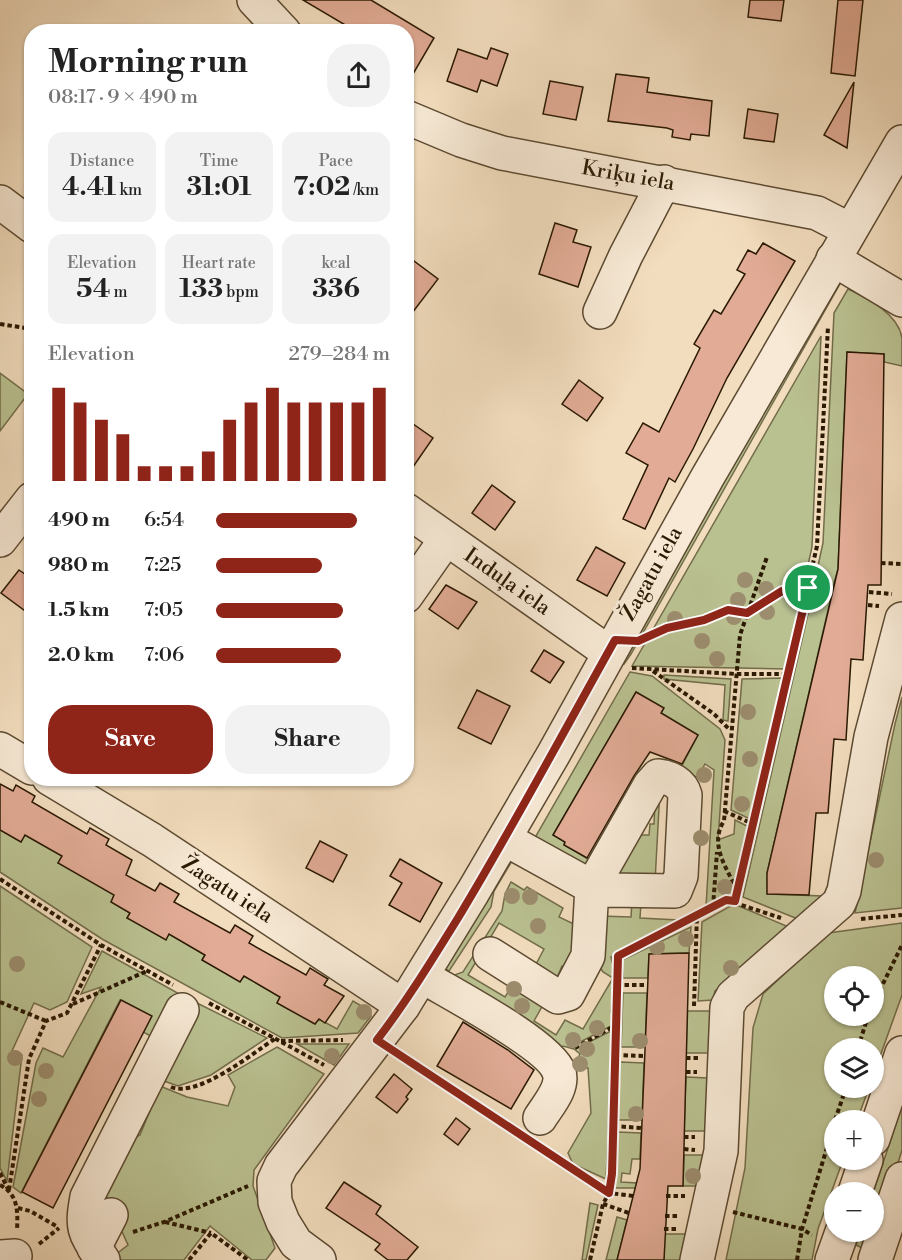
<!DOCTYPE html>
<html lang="en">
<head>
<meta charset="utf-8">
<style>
  :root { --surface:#fff; --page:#f2f2f2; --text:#222; --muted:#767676; --accent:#8f2418 }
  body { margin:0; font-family:"Libre Bodoni",serif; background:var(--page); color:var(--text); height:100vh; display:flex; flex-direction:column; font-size:22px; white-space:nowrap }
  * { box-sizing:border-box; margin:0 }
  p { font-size:20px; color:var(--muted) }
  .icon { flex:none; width:33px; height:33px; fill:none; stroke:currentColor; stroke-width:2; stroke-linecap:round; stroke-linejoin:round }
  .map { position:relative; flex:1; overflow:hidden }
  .panel { position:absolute; left:24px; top:24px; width:390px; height:762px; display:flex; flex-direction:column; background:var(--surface); border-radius:24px; box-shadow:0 2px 4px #0004 }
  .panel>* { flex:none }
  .buttons { position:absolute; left:824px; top:966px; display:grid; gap:12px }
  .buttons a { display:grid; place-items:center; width:60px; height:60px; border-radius:50%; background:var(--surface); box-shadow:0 2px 4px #0004; font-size:30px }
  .pin { position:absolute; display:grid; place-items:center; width:51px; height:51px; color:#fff; margin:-26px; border:3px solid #fff; border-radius:50%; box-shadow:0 2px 6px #0007 }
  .round { display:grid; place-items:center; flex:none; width:63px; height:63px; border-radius:24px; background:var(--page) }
  .summary { display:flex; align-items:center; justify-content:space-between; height:102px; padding:0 24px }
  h1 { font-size:33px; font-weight:700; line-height:45px }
  .metrics { display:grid; grid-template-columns:repeat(3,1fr); gap:9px; height:102px; padding:6px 24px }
  .metrics div { display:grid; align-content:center; border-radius:15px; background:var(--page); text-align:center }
  .metrics b { font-size:26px; font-weight:700 }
  .metrics small { font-size:16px; font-weight:400 }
  .metrics p { font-size:16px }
  .chart { height:168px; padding:12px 24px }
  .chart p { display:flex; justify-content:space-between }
  .chart svg { width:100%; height:108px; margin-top:6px; stroke:var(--accent); stroke-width:6 }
  .action { display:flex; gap:12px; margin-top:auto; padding:12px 24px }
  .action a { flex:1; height:69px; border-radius:24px; background:var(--accent); color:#fff; font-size:24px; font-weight:700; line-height:69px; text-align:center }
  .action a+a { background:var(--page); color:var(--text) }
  ul { padding:0 24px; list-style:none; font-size:20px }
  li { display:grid; grid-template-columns:96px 72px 1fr; align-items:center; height:45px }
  li i { height:15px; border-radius:8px; background:var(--accent) }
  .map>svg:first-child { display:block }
</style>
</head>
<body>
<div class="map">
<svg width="902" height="1260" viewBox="0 0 902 1260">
  <rect width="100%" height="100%" fill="#f2ddbe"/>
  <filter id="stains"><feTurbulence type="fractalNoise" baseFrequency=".00333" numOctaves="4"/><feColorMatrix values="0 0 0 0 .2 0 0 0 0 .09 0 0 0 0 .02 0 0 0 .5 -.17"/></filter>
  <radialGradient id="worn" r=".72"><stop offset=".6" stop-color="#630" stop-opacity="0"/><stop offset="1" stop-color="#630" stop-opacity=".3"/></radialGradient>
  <!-- green -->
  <g fill="#bac191" stroke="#726d4a" stroke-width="1.5" fill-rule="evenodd">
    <polygon points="845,275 631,654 624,664 619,662 834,284"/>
    <path d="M 848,289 C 868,299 898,313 902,338 C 902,347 902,357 902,366 L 884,362 L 884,354 L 847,352 L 838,569 L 833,586 L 814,584 L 823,543 L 834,313 Z"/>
    <polygon points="821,336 812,547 785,669 632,666"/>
    <polygon points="0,373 28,394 0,431"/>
    <polygon points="813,592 832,593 767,873 767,894 823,896 803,921 743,897"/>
    <polygon points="630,672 652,676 720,729 725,740 718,840 734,834 735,820 749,827 734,894 706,907 714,770 705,764 698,777 678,773 698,735 661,713 663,708 636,692 553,835 565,842 564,845 590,860 589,867 532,843"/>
    <polygon points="664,675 731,679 728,721 723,720 725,685 664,679"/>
    <polygon points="783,678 750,819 731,810 742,679"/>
    <polygon points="902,697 902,908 855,913 895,724"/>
    <polygon points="660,789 655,882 609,879 635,835 649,835 650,824 654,824 655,802"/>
    <polygon points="0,830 21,842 25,835 62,856 58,863 118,888 111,902 130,913 127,918 169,934 205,955 202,960 240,981 244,976 280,997 277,1003 315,1024 319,1019 337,1029 353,1001 370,1011 371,1016 358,1033 282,1038 102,939 0,872"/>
    <polygon points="512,861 494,891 491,907 449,971 441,966 506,863"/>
    <polygon points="511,882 524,890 527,887 563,908 559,917 582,928 569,970 562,966 556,980 534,968 544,949 499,923 468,975 505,997 513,984 544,1003 534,1021 556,1035 565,1020 583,1029 613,978 603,972 598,964 600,916 631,917 632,901 641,903 640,918 678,920 677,923 611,957 612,962 615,962 611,1012 614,1012 613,1025 582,1041 585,1044 613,1030 606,1179 573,1164 568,1153 591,1113 588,1068 573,1068 580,1054 574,1049 563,1046 561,1048 444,979 463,972 502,911 505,894"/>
    <polygon points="0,886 92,947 67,1002 50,1010 34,1003 12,1051 22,1055 7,1181 0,1168"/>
    <polygon points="734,904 791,928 715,991 713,1000 698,1001 702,922"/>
    <path d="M 902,923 L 902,995 L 873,1076 L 873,1048 L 834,1048 L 834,1088 L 869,1088 L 857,1120 L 834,1120 L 834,1160 L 843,1160 L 818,1229 L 812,1260 L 726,1260 L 745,1168 L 753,1028 L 763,994 L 828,933 ZM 834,976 L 873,976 L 873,1016 L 834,1016 Z"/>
    <polygon points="691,927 689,953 649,954 648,978 623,978 622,960"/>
    <polygon points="102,951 183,996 158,1040 143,1032 151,1016 120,1000 21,1193 13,1187 36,1063 43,1048 63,1057 101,987 81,994"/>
    <polygon points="623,993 647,993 645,1047 621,1047"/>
    <polygon points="193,1001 267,1038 211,1075 178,1086 164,1081"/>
    <polygon points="687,1011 710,1011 709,1053 686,1053"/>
    <polygon points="297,1044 349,1044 334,1065"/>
    <polygon points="277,1047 324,1074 254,1170 253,1186 275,1248 266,1260 252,1260 210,1226 184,1260 113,1260 111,1258 128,1245 105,1194 134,1138 140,1135 160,1086 187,1097 228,1106 235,1087 228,1075"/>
    <polygon points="620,1062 644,1063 642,1120 618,1120"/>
    <polygon points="686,1077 708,1078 707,1131 684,1131"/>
    <polygon points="902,1106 902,1150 870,1252 856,1245 860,1232 873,1232 873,1193"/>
    <polygon points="617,1132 641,1133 640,1159 632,1159 630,1174 622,1173 621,1182 637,1183 635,1188 612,1188"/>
    <polygon points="684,1155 705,1155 699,1186 683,1186"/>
    <polygon points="590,1203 598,1205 586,1260 582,1260"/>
    <polygon points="617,1217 627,1220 617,1260 606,1260"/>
    <polygon points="664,1234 687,1234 680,1260 664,1260"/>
  </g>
  <!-- building -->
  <g fill="#e1ab95" stroke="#2a1902" stroke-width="1.5">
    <polygon points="303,0 371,0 434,38 406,86 406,32 357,32"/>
    <polygon points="750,0 784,0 781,21 748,17"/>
    <polygon points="838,0 863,0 855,76 831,73"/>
    <polygon points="491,48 508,54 497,86 481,80 477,92 447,81 458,49 487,59"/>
    <polygon points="616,74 649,78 647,92 712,101 709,136 691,134 690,140 672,137 673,130 667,128 608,121"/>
    <polygon points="550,81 583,87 576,120 543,114"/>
    <polygon points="854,82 847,148 824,135"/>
    <polygon points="748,109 778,114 774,142 744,138"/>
    <polygon points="555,223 577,230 573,242 591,247 578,287 539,274"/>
    <polygon points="763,243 795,261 727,378 693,449 675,482 669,478 645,529 623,519 648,465 626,453 643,423 659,432 700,348 694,344 714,310 721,314 745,274 737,270 748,250 756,254"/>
    <polygon points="406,255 438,279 406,321"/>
    <polygon points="847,352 884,354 881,585 868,585 863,660 851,659 846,740 834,739 828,813 816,813 809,895 767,894 767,873 838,569"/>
    <polygon points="579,380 603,398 587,421 562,404"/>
    <polygon points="406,419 433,438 406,477"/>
    <polygon points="492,485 515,502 495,530 472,513"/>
    <polygon points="596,547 625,563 607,596 577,580"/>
    <polygon points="19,570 32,579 32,616 1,593"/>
    <polygon points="446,585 477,602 458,629 429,609"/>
    <polygon points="544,650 564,662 550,683 531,671"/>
    <polygon points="477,690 510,706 491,744 458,728"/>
    <polygon points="636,692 664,708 661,713 698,735 682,764 650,752 634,776 587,858 564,845 565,842 553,835"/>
    <polygon points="0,784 13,791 16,785 35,796 32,802 87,834 90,828 109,839 106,845 132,860 126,875 155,891 160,883 179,894 174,902 230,933 235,925 253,936 249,943 306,975 310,968 328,979 324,985 344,996 325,1023 319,1019 315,1024 277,1003 280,997 244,976 240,982 202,960 205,955 169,934 166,940 127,918 130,913 111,902 114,895 58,863 62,856 25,835 21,842 0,830"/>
    <polygon points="320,841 347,855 333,882 306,868"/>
    <polygon points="400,859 442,883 420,922 389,905 402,883 390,876"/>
    <polygon points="689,953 683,1186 668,1186 664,1260 617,1260 640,1169 649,954"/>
    <polygon points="121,1000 152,1016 53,1208 22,1192"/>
    <polygon points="463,1022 508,1050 534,1070 511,1109 437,1066"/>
    <polygon points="394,1074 412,1089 406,1097 408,1099 397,1113 376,1097"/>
    <polygon points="456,1118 470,1129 458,1145 444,1134"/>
    <polygon points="344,1182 381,1206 376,1214 418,1247 407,1260 388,1260 375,1250 380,1244 326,1208"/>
  </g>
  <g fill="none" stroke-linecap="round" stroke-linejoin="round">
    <!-- minor casing -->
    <g stroke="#5c4a31" stroke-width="36">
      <g id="minor">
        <polyline points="254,0 284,32"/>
        <polyline points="406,117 461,140 502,153 817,213 850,230"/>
        <polyline points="0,202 32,226"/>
        <polyline points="833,259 902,300"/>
        <polyline points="600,312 626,255 664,182"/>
        <polyline points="406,510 608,652"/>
        <polyline points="0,540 32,499"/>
        <polyline points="406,596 446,539"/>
        <polyline points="0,749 32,768"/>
        <polyline points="49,778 152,840 403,1006"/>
        <path d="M 490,954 L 558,997 L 568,994 L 588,956 L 592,887 L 650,785 L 658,776 C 670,777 682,783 685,795 L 681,876 L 675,891 L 607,890 L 592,887 L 505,839"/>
        <path d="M 422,976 C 450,993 550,1045 559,1072 C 564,1088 548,1105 540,1118"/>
        <polyline points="873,1139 902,1053"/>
        <polyline points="855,1192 866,1160"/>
        <polyline points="94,1248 111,1215"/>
        <polyline points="0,1257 15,1256"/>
        <path d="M 103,1260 C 84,1232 81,1230 87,1197 L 182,1010"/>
        <polyline points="319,1260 296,1243 283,1222 275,1202 274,1181 281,1166 403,1006 473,892 553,755 707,478 902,142"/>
        <polyline points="697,1260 721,1151 727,1007 733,996 839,903 844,891 871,737 902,619"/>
        <polyline points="832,1260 842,1232"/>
        <polyline points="875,1260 902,1179"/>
      </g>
    </g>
    <!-- path -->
    <g stroke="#2a1902" stroke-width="4" stroke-dasharray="4.5 3" stroke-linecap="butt">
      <polyline points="0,324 32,329"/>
      <polyline points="881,563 902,564"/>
      <polyline points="808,589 832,590"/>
      <polyline points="869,592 892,594"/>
      <polyline points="868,605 879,606"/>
      <polyline points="650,636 667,628 704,620 728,610 747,613 782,591 809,585"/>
      <polyline points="632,668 736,674 788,674"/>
      <polyline points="653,671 714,714 730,730"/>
      <polyline points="724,811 753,824"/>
      <polyline points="0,879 101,945 173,985"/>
      <path d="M 737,890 C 726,867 709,844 724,821 L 740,635 L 767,557"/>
      <polyline points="735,901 817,546 828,326"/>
      <polyline points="713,907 717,852"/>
      <polyline points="861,919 902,915"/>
      <polyline points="614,958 726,900 781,918"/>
      <polyline points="617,985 647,985"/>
      <polyline points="0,1002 46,1021"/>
      <polyline points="209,1003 324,1065"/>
      <polyline points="73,1004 147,971"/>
      <polyline points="873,1004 902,945"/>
      <polyline points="694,1006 697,914"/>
      <polyline points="281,1041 343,1040"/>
      <polyline points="575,1048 616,1025"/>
      <polyline points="858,1048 868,1016"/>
      <polyline points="400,1055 514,1130"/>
      <polyline points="616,1055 644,1056"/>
      <polyline points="686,1058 698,1058"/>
      <polyline points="686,1072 697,1072"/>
      <path d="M 171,1087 C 198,1098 253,1053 276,1038"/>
      <polyline points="835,1120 846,1088"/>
      <polyline points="614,1126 641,1128"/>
      <polyline points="684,1137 695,1137"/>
      <polyline points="538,1146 609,1193 634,1196"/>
      <polyline points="684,1149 695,1150"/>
      <polyline points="0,1173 8,1189"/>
      <path d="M 0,1185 C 18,1194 18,1211 17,1230"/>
      <polyline points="9,1190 29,1059 46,1021 67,1013 101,945"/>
      <polyline points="666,1196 685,1196"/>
      <polyline points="603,1204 629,1213"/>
      <polyline points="18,1208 30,1211 58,1227"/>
      <polyline points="733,1212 802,1229 812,1235"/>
      <polyline points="665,1216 679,1216"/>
      <polyline points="165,1222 211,1233"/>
      <polyline points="664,1229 678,1229"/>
      <polyline points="133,1232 164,1222 248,1186"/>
      <polyline points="39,1244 59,1228"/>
      <polyline points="189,1260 211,1233 248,1260"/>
      <polyline points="590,1260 603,1204 609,1193 612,1174 618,956"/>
      <polyline points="797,1260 802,1229 834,1125"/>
    </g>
    <!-- minor -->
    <use href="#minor" stroke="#f7e9d5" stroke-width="33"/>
  </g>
  <!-- trees -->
  <g fill="#9c8d6e">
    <circle cx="745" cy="580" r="8"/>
    <circle cx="766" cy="589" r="8"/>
    <circle cx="738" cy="600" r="8"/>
    <circle cx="767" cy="612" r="8"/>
    <circle cx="734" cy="617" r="8"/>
    <circle cx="675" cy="619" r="8"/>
    <circle cx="702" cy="641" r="8"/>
    <circle cx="717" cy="659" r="8"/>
    <circle cx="748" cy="712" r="8"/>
    <circle cx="750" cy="759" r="8"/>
    <circle cx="704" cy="775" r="8"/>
    <circle cx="742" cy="804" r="8"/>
    <circle cx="701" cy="838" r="8"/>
    <circle cx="876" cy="860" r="8"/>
    <circle cx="725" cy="887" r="8"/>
    <circle cx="512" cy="896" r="8"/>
    <circle cx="530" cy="897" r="8"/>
    <circle cx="538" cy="926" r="8"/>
    <circle cx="686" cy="939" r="8"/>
    <circle cx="657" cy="947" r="8"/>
    <circle cx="17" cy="964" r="8"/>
    <circle cx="731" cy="968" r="8"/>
    <circle cx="514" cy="989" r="8"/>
    <circle cx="522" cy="1006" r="8"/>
    <circle cx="364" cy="1012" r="8"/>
    <circle cx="597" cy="1028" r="8"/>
    <circle cx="573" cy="1040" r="8"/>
    <circle cx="640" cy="1041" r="8"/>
    <circle cx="587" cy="1049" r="8"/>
    <circle cx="332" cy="1056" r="8"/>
    <circle cx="15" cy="1058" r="8"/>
    <circle cx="580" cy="1064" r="8"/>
    <circle cx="46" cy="1071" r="8"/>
    <circle cx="39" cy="1099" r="8"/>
    <circle cx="636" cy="1114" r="8"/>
    <circle cx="693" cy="1176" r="8"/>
  </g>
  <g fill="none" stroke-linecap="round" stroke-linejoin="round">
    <!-- route casing -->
    <g stroke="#fff" stroke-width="12">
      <path id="route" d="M 804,585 L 808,585 L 808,588 L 735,901 L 726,900 L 618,956 L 612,1174 L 609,1193 L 377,1040 C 407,1001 432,960 458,918 C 513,827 563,733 615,640 L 638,641 L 667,628 L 704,620 L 728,610 L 747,613 L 782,591 Z"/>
    </g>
    <!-- route -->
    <use href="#route" stroke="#8f2418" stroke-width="8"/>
  </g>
  <g text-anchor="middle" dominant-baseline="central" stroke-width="6" stroke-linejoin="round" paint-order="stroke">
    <!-- street labels -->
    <g font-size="21" fill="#2a1902" stroke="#f7e9d5">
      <text transform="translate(628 176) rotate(10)">Kriķu iela</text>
      <text transform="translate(652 574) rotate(-61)">Žagatu iela</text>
      <text transform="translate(507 582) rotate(35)">Induļa iela</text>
      <text transform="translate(227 890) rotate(33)">Žagatu iela</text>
    </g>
  </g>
  <rect width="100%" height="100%" filter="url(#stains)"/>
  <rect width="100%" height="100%" fill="url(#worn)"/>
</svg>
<div class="buttons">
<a><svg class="icon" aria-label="locate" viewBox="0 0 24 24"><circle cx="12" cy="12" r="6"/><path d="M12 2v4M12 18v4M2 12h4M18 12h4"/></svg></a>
<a><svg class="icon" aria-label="layers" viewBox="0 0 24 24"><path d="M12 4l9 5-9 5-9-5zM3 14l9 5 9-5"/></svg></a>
<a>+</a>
<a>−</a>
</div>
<div class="pin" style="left:808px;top:588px;background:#1e9e55"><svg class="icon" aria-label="arrive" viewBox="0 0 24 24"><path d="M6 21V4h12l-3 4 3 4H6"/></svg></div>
<section class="panel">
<div class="summary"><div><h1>Morning run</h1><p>08:17 · 9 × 490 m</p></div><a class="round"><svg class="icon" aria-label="share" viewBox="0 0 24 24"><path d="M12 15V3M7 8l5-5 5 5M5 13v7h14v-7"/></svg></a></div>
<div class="metrics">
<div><p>Distance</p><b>4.41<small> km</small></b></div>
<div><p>Time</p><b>31:01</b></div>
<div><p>Pace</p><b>7:02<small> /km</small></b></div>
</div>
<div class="metrics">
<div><p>Elevation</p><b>54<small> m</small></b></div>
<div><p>Heart rate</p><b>133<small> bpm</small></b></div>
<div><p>kcal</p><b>336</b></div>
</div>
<div class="chart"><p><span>Elevation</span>279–284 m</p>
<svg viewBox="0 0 160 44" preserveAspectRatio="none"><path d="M5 44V6M15 44V12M25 44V19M35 44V25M45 44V38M55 44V38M65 44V38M75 44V32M85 44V19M95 44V12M105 44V6M115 44V12M125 44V12M135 44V12M145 44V12M155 44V6"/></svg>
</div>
<ul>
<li><b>490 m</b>6:54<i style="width:81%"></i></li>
<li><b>980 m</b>7:25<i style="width:61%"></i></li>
<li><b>1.5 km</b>7:05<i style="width:73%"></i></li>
<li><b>2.0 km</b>7:06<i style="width:72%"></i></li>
</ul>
<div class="action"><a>Save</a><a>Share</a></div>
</section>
</div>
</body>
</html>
